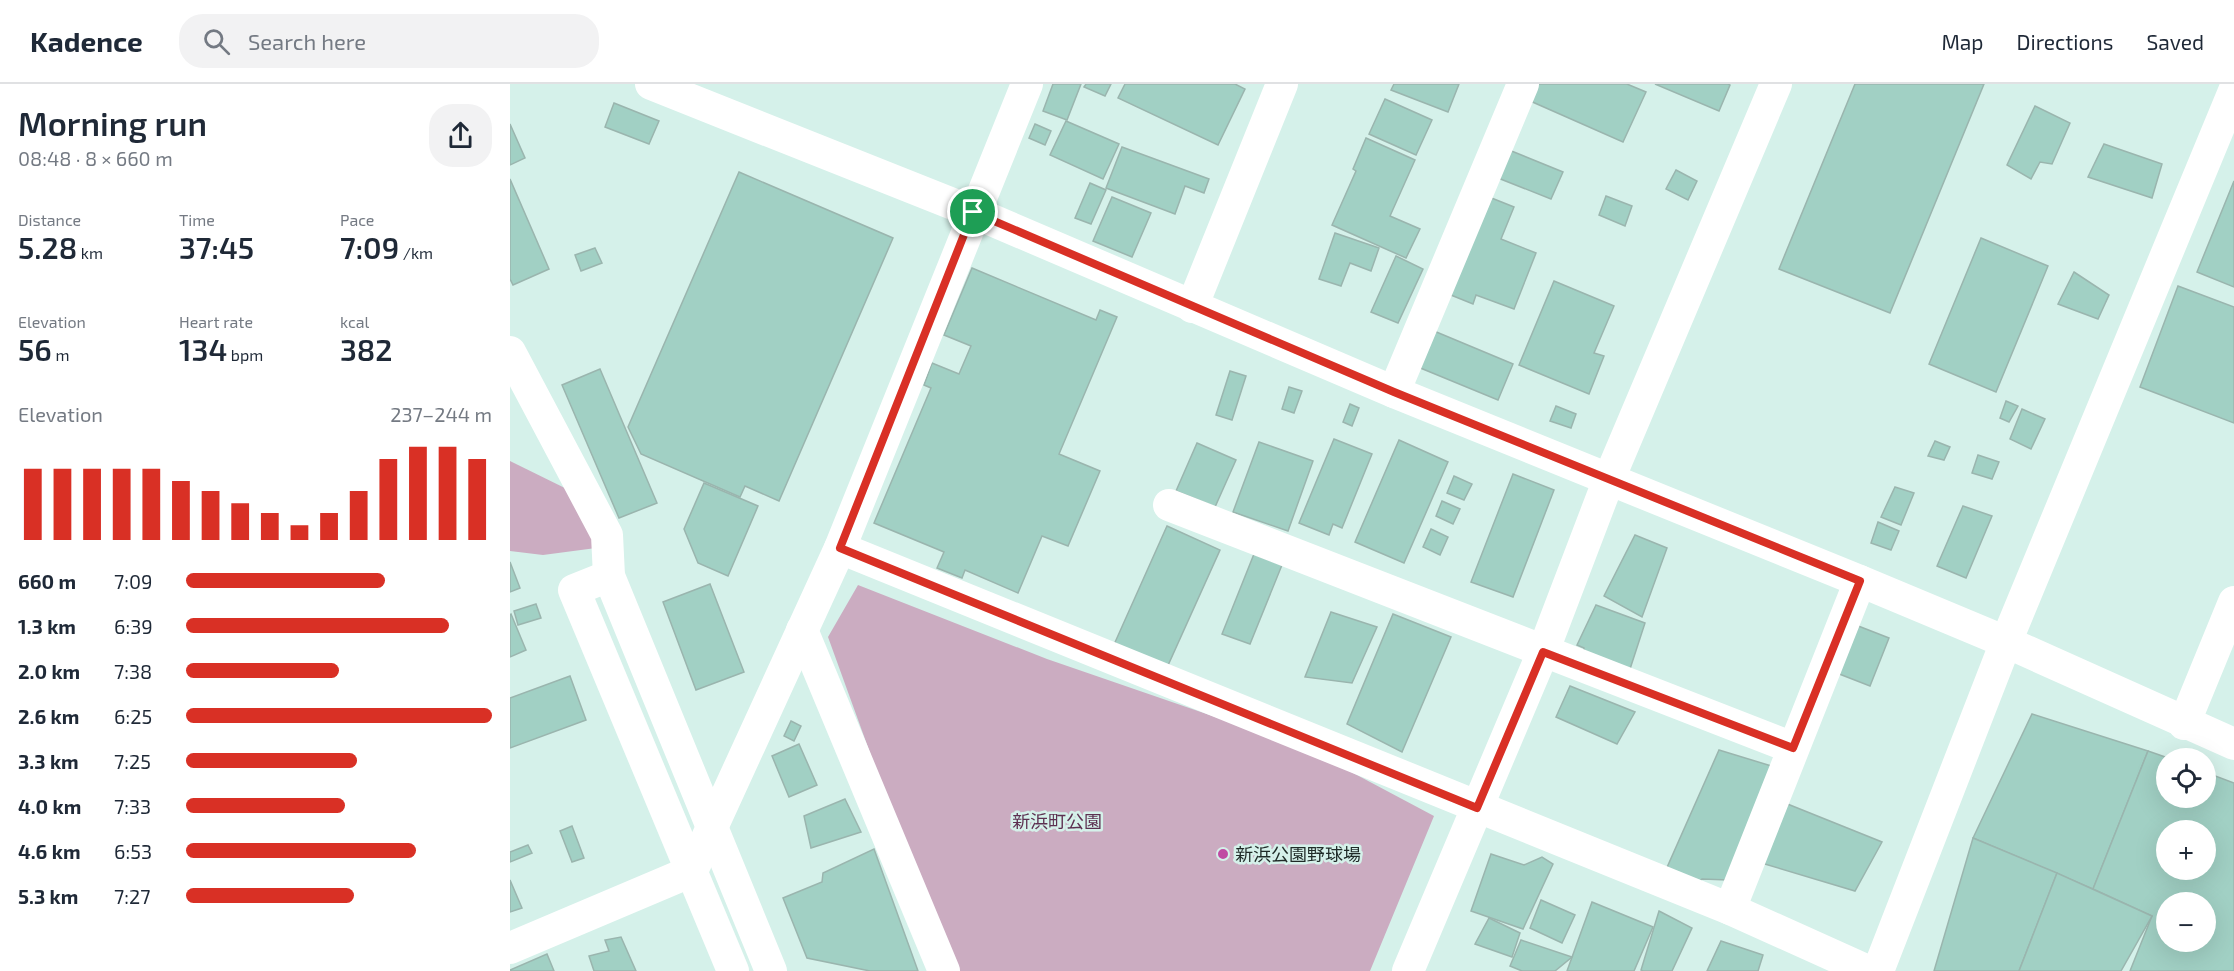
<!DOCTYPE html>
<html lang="en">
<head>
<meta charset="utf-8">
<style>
  :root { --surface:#fff; --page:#f2f2f3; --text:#1f2937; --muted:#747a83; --line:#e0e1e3; --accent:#d93025 }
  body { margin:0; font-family:"Exo 2","Noto Sans JP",sans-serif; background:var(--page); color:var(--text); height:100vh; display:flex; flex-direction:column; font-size:22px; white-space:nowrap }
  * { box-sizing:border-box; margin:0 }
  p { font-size:20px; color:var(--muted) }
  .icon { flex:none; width:33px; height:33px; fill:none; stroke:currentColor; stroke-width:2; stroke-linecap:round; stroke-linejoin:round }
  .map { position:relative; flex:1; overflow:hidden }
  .sheet { display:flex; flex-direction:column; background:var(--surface); width:510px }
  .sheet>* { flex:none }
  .fabs { position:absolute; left:1646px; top:664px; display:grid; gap:12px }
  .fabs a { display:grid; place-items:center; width:60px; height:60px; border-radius:50%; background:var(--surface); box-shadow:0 6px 24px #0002; font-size:30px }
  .pin { position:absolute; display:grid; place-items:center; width:51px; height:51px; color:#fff; margin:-26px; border:3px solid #fff; border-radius:50%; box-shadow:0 2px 6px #0007 }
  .round { display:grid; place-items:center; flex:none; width:63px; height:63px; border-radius:24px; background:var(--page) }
  .head { display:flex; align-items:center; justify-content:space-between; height:102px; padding:0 18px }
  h1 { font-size:33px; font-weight:600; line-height:45px }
  .stats { display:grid; grid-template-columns:repeat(3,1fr); gap:9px; height:102px; padding:6px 18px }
  .stats div { display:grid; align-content:center }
  .stats b { font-size:30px; font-weight:600 }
  .stats small { font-size:16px; font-weight:400 }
  .stats p { font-size:16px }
  .chart { height:168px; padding:12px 18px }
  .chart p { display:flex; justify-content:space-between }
  .chart svg { width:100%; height:108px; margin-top:6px; stroke:var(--accent); stroke-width:6 }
  ul { padding:0 18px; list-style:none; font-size:20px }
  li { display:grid; grid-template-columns:96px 72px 1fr; align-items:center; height:45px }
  li i { height:15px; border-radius:8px; background:var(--accent) }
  header { display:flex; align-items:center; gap:36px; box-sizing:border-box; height:84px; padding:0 30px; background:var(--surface); border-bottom:2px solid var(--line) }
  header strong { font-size:28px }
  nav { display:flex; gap:33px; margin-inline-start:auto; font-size:21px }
  .search { width:420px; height:54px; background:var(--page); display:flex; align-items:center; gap:15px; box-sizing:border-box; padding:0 21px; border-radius:24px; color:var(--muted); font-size:22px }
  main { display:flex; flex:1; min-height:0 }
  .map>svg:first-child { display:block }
</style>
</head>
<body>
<header>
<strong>Kadence</strong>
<div class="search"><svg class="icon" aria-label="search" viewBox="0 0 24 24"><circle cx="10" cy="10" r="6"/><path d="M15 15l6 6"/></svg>Search here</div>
<nav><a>Map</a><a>Directions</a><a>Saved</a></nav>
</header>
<main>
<section class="sheet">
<div class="head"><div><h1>Morning run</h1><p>08:48 · 8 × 660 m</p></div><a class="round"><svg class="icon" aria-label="share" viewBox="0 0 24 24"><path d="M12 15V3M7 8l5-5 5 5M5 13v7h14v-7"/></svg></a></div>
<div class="stats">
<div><p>Distance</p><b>5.28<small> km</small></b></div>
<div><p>Time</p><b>37:45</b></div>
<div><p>Pace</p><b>7:09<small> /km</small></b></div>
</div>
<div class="stats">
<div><p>Elevation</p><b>56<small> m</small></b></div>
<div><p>Heart rate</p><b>134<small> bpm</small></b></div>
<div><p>kcal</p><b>382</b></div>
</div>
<div class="chart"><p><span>Elevation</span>237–244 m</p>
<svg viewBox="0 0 160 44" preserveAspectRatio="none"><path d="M5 44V15M15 44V15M25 44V15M35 44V15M45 44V15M55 44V20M65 44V24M75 44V29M85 44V33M95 44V38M105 44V33M115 44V24M125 44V11M135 44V6M145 44V6M155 44V11"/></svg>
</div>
<ul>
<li><b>660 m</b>7:09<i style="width:65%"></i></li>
<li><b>1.3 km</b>6:39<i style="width:86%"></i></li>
<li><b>2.0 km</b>7:38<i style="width:50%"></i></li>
<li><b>2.6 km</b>6:25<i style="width:100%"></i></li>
<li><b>3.3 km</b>7:25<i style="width:56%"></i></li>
<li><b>4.0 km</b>7:33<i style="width:52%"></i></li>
<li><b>4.6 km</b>6:53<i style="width:75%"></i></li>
<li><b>5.3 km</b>7:27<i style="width:55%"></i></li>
</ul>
</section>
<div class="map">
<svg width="1724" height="887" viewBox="0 0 1724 887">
  <rect width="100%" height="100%" fill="#d5f1ea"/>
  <!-- green -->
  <g fill="#cbacc1">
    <polygon points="0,377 67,410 86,464 33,471 0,467"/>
    <polygon points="348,501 537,575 798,665 924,732 860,887 447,887 384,735 318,553"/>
  </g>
  <!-- building -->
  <g fill="#a1d0c4" stroke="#9ab5ae" stroke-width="1.5" fill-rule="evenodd">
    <polygon points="543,0 571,0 557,36 533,27"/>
    <polygon points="576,0 601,0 595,12 574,3"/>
    <polygon points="615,0 725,0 735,5 708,61 608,14"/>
    <polygon points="884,0 949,0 938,28 881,6"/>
    <polygon points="1025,0 1117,0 1136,8 1113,58 1018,16"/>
    <polygon points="1145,0 1218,0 1220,1 1209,27"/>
    <polygon points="1345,0 1474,0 1380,229 1269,185"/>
    <polygon points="875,15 922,36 906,71 859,50"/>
    <polygon points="104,19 149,37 139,60 95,43"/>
    <polygon points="1525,22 1560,39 1542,80 1530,78 1521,95 1497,81"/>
    <polygon points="556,37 609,60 593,95 540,71"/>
    <polygon points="0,40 15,74 0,81"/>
    <polygon points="525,40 541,47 535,61 519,54"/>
    <polygon points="856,54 905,76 880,132 910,145 896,174 822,141 846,87 843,85"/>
    <polygon points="1594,60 1652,80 1642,114 1578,93"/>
    <polygon points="612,63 699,95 694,109 675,102 665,130 596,104"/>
    <polygon points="999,66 1053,88 1041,115 988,94"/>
    <polygon points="1166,86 1187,97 1178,116 1156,105"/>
    <polygon points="229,88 383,154 269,417 235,402 230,413 131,370 118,343"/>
    <polygon points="0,95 39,185 3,201 0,195"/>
    <polygon points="1724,97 1724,203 1687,188"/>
    <polygon points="580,99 596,106 581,140 565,134"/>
    <polygon points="969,109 1004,123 991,155 1026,169 1004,225 966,211 963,220 931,207"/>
    <polygon points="1096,112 1122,122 1115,142 1089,131"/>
    <polygon points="602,113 641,129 622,173 583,157"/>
    <polygon points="825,149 869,164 861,187 840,179 831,202 809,195"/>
    <polygon points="1471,154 1538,182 1486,308 1419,280"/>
    <polygon points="85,164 92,179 71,187 65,171"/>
    <polygon points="886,172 913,185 888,239 861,228"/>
    <polygon points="462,184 586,236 590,226 607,233 549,370 590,387 558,462 532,452 508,509 455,486 452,494 427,484 434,468 364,439 421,304 414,301 422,279 449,290 461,262 434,251"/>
    <polygon points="1564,188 1599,211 1588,235 1548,220"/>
    <polygon points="1044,197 1104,222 1084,269 1094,272 1079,310 1009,281"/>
    <polygon points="1668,202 1724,223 1724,339 1630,303"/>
    <polygon points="924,247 1003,280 988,316 908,283"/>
    <polygon points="90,285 147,419 109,434 52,301"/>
    <polygon points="720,287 736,292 722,336 706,331"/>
    <polygon points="779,303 792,307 784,329 772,325"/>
    <polygon points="1496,317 1508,322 1499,338 1490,334"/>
    <polygon points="840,320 849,324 842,342 833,338"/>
    <polygon points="1046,322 1066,330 1061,344 1040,337"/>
    <polygon points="1512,325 1535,335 1521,365 1500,355"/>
    <polygon points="824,355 862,370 832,444 823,440 819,451 789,439"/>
    <polygon points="889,356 938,378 894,479 845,458"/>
    <polygon points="1425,357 1440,363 1434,376 1418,372"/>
    <polygon points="749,358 803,377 778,447 723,428"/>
    <polygon points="687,359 726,376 705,423 666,407"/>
    <polygon points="1468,371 1489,378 1482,395 1462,389"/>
    <polygon points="1003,390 1044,406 1003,513 961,498"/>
    <polygon points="944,392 962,400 954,416 937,409"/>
    <polygon points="194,399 248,422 218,492 188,479 174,445"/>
    <polygon points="1385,403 1404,409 1391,441 1371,433"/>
    <polygon points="932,417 950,425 943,440 926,432"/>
    <polygon points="1453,422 1482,432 1456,494 1427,482"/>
    <polygon points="1368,438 1389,447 1381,466 1361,459"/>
    <polygon points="657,442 710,466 655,588 602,565"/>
    <polygon points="921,445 938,453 930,471 913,463"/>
    <polygon points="1125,451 1157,464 1132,533 1094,512"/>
    <polygon points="744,470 772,481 740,560 712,550"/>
    <polygon points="0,478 10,504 0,508"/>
    <polygon points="200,500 234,588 186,606 153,518"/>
    <polygon points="26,520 31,534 8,541 4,527"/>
    <polygon points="1086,521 1135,539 1119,588 1073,578 1074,564 1067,561"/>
    <polygon points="821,528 867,543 842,599 795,593"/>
    <polygon points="1,530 16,566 0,573 0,531"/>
    <polygon points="883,530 941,553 892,668 837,640"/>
    <polygon points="1338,538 1379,554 1360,602 1319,586"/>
    <polygon points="60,592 76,636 0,664 0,614"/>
    <polygon points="1060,602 1125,628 1107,660 1046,633"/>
    <polygon points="1522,630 1638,667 1583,805 1463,754"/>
    <polygon points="281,637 291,642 284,657 274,652"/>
    <polygon points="289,660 307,701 279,713 262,672"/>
    <polygon points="1209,666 1268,684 1218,796 1192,795 1184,802 1155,788"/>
    <path d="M 1638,667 L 1661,675 L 1656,675 L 1656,714 L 1695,714 L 1695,688 L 1724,699 L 1724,887 L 1620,887 L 1642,832 L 1583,805 ZM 1656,747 L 1695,747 L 1695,786 L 1656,786 ZM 1656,819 L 1695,819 L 1695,858 L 1656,858 Z"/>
    <polygon points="335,715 351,748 301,764 294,732"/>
    <polygon points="1275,719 1372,758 1345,807 1248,778"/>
    <polygon points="62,742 74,774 62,778 50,747"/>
    <polygon points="1463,754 1547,789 1509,887 1424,887"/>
    <polygon points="18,761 22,769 0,778 0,768"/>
    <polygon points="364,765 408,887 360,887 297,874 273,814 312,798 313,789"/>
    <polygon points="981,770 1014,781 1032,773 1043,780 1013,845 961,827"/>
    <polygon points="1547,789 1642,832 1611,887 1509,887"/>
    <polygon points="0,796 12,824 0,828"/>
    <polygon points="1031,816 1065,831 1052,859 1020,844"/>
    <polygon points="1082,818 1143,843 1124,887 1057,887"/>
    <polygon points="1149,827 1182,844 1162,887 1133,887 1131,886"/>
    <polygon points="979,834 1010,849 1002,873 965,860"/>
    <polygon points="111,853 126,887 84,887 79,872 99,867 95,856"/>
    <polygon points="1011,856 1062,873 1045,887 1012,887 1000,882"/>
    <polygon points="1211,857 1253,871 1248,887 1197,887"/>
    <polygon points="37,870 44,887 0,887 0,886"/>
  </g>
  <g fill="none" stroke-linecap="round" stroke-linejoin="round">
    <!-- minor -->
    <g stroke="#fff" stroke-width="32">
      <polyline points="141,0 463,128 884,308 1350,497 1496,558 1724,660"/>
      <polyline points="682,223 772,0"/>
      <polyline points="0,268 97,451 99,492 261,887"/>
      <polyline points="884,308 1013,0"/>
      <polyline points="659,421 1283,664"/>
      <polyline points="330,464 1220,825 1358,887"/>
      <polyline points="99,492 64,506 223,887"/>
      <polyline points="292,546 434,887"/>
      <polyline points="1674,640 1724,518"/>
      <polyline points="1220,825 1350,497"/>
      <polyline points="0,864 182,787 330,464 517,0"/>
      <polyline points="898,887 1033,568 1099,395 1266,0"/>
      <polyline points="1368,887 1496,558 1724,7"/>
    </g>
  </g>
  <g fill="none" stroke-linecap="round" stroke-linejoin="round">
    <!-- route casing -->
    <g stroke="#fff" stroke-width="12">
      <polygon id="route" points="463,128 884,308 1350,497 1283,664 1033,568 967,724 330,464"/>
    </g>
    <!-- route -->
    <use href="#route" stroke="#d93025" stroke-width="8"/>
  </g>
  <!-- markers -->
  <circle fill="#c04ba3" stroke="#d5f1ea" stroke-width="2" cx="713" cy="770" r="6"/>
  <g text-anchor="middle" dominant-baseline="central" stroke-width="5" stroke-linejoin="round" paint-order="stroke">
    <!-- park labels -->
    <g font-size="18" fill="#5d3051" stroke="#d5f1ea">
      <text x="547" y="737">新浜町公園</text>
    </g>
    <!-- poi labels -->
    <g font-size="18" fill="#1f2a27" stroke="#d5f1ea" text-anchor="start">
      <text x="725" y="770">新浜公園野球場</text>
    </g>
  </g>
</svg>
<div class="fabs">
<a><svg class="icon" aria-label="locate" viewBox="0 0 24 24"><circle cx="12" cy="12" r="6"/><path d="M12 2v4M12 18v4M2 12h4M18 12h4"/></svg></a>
<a>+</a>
<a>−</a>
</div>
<div class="pin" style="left:463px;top:128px;background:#1e9e55"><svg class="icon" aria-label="arrive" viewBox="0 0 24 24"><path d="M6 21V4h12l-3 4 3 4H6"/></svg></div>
</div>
</main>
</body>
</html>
